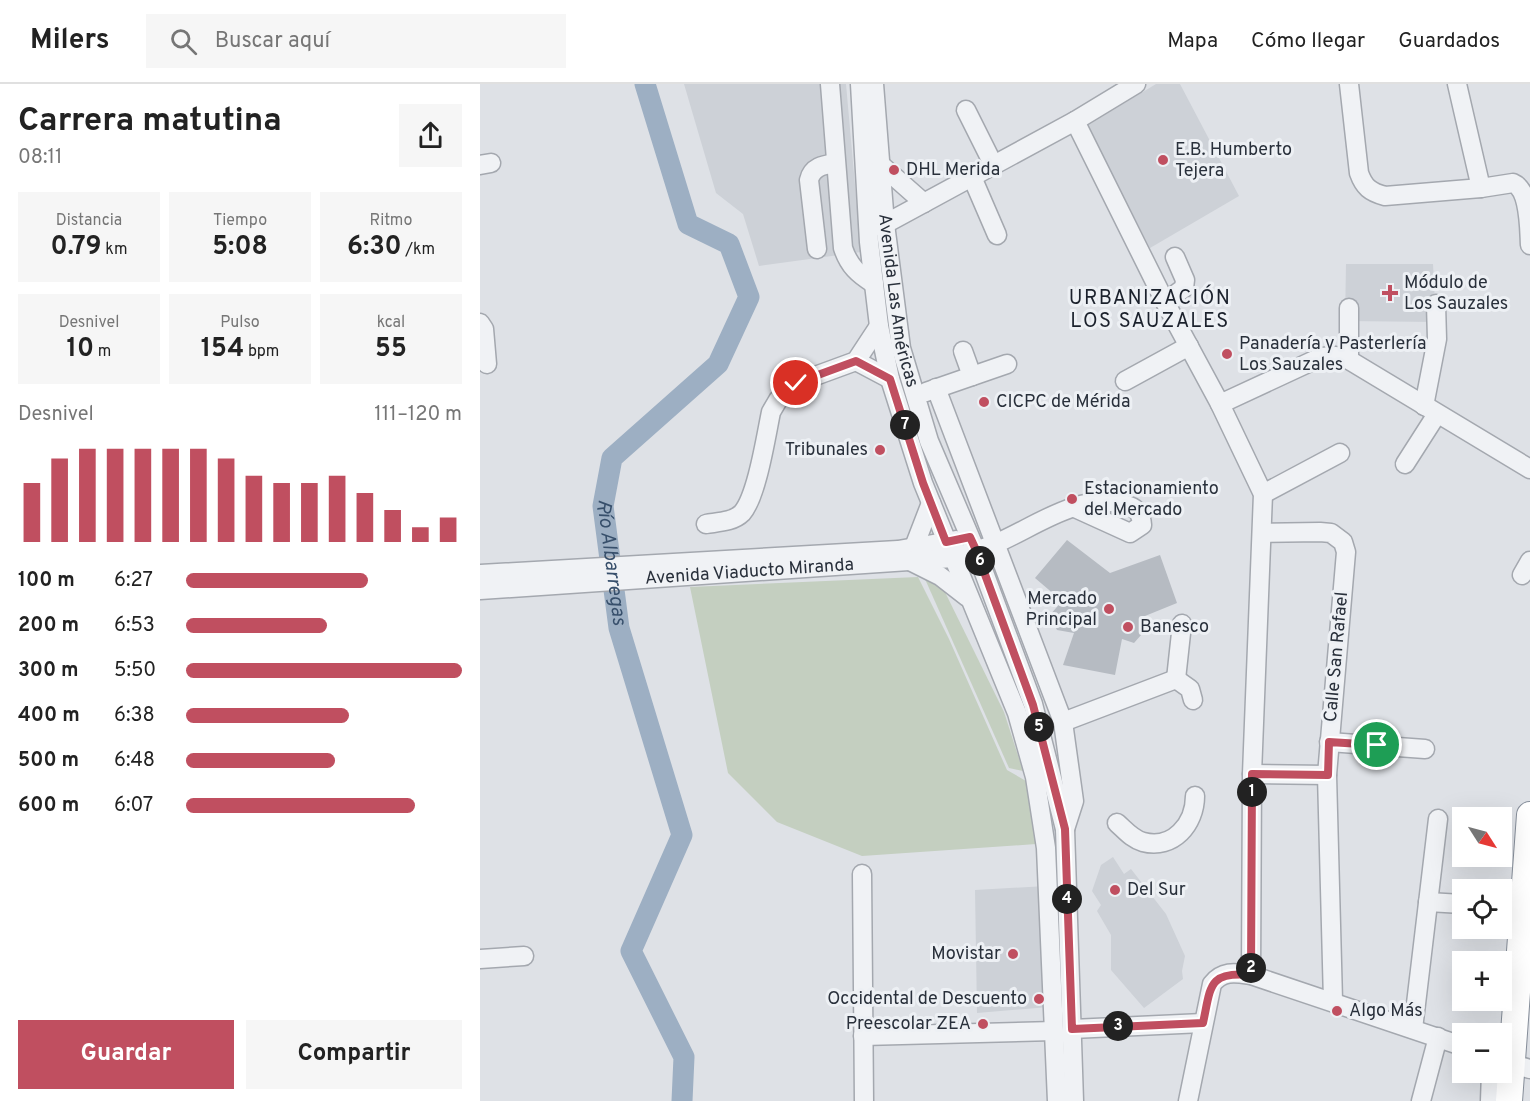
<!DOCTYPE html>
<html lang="es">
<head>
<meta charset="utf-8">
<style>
  :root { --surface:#fff; --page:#f6f6f6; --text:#222; --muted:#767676; --line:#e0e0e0; --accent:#c04f60 }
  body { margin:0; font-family:Overpass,sans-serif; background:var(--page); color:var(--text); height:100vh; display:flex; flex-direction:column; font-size:22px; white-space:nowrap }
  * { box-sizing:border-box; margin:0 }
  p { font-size:20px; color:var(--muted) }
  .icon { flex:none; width:33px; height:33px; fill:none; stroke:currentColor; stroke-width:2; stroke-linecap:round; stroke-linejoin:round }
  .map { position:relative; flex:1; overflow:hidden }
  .panel { display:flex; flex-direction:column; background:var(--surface); width:480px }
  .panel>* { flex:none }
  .needle { width:39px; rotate:126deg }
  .fabs { position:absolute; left:972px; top:723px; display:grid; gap:12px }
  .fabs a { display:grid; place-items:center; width:60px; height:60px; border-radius:0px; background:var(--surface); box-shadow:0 6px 24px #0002; font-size:30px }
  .pin { position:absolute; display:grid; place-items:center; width:51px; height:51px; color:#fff; margin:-26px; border:3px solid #fff; border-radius:50%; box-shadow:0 2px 6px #0007 }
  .km { position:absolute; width:30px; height:30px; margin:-15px; border-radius:50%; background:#222; color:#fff; font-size:16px; line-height:30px; text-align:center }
  .round { display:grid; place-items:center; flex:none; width:63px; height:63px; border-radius:0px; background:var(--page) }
  .overview { display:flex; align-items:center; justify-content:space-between; height:102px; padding:0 18px }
  h1 { font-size:33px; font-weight:700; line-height:45px }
  .stats { display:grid; grid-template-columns:repeat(3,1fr); gap:9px; height:102px; padding:6px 18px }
  .stats div { display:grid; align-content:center; border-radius:0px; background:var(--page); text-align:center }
  .stats b { font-size:26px; font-weight:700 }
  .stats small { font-size:16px; font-weight:400 }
  .stats p { font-size:16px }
  .chart { height:168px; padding:12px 18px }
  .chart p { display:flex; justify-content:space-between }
  .chart svg { width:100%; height:108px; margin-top:6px; stroke:var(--accent); stroke-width:6 }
  .action { display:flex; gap:12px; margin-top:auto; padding:12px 18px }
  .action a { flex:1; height:69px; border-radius:0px; background:var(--accent); color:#fff; font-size:24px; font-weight:700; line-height:69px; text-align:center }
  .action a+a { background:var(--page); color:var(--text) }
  ul { padding:0 18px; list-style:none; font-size:20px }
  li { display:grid; grid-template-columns:96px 72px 1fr; align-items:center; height:45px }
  li i { height:15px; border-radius:8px; background:var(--accent) }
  header { display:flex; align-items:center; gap:36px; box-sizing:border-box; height:84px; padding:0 30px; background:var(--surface); border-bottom:2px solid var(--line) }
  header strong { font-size:28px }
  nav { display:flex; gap:33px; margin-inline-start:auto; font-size:21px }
  .search { width:420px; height:54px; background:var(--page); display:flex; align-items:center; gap:15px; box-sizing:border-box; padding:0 21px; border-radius:0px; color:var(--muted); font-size:22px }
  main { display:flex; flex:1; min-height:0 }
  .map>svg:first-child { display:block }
</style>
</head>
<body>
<header>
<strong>Milers</strong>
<div class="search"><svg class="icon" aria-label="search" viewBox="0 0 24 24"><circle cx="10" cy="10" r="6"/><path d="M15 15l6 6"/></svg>Buscar aquí</div>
<nav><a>Mapa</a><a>Cómo llegar</a><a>Guardados</a></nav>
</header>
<main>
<section class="panel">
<div class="overview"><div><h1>Carrera matutina</h1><p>08:11</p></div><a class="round"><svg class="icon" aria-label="share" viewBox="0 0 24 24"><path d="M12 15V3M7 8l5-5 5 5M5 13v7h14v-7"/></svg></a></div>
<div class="stats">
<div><p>Distancia</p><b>0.79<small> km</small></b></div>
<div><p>Tiempo</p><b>5:08</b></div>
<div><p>Ritmo</p><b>6:30<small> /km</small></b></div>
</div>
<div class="stats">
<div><p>Desnivel</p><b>10<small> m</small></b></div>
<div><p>Pulso</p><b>154<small> bpm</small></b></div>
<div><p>kcal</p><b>55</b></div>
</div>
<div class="chart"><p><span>Desnivel</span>111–120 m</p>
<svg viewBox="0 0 160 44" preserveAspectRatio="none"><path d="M5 44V20M15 44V10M25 44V6M35 44V6M45 44V6M55 44V6M65 44V6M75 44V10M85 44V17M95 44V20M105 44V20M115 44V17M125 44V24M135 44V31M145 44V38M155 44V34"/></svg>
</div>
<ul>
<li><b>100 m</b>6:27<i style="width:66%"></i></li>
<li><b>200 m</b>6:53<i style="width:51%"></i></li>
<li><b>300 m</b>5:50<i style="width:100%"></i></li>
<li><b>400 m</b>6:38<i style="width:59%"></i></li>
<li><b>500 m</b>6:48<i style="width:54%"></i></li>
<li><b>600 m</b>6:07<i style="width:83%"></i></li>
</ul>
<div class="action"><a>Guardar</a><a>Compartir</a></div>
</section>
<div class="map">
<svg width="1050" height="1017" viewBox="0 0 1050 1017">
  <rect width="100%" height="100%" fill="#dee1e6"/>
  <!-- built -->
  <g fill="#cdd1d7">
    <polygon points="204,0 366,0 381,168 279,182 263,130 236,109"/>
    <polygon points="676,0 700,0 759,112 670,164 607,42"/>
    <polygon points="866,180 953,180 956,238 865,237"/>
    <polygon points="633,773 644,790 651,785 686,830 705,872 702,887 703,895 664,924 631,886 631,851 617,827 621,821 612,807 621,781"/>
    <polygon points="566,802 569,923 497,929 495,806"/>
  </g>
  <!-- green -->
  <g fill="#c4cfc0">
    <polygon points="438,493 469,555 527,686 546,697 556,760 382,772 297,738 248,689 210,503"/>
    <polygon points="445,495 463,504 524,628 543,687 529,684"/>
  </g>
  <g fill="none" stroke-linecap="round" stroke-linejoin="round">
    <!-- river -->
    <path stroke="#9dafc3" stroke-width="21" id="s1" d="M 165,0 L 208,140 L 249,160 L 269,213 L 238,280 L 132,374 L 123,422 L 139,544 L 202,751 L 151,867 L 204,973 L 202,1017"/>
  </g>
  <!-- building -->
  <polygon fill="#b6bbc2" points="587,456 630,489 680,471 697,519 665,532 669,542 654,559 642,555 635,591 583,581 594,549 577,546 570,531 582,517 555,494"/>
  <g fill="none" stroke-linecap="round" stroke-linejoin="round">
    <!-- minor casing -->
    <g stroke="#a4a8af" stroke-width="21">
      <g id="minor">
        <path d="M 350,0 L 363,164 C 369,182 378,190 394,200"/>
        <polyline points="380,0 389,158 399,242 410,295 443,399 537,629 555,693 566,764 577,1017"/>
        <path id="s2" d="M 394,0 L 405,140 L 421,264 L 449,357 L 496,467 L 553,620 L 585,745 L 594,1017"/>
        <path d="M 869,0 L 879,89 C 884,103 890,108 905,112 L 1001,104 L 1033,99 C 1050,106 1049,144 1050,161"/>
        <polyline points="977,0 1001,104"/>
        <polyline points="486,26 513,80"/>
        <polyline points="595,37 685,218 740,320 783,410 772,690 771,891"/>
        <polyline points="0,81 11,79"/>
        <polyline points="401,81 444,119"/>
        <polyline points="492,93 517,151"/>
        <polyline points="396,142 405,140 595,37 656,0"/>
        <path d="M 337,165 L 329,96 C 332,83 343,81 355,79"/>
        <polyline points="685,218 704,204 705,196 695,173"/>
        <polyline points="869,224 869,276"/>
        <polyline points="0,239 4,245 7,280"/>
        <polyline points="483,267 492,292"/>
        <polyline points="376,277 410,295"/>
        <polyline points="645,297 709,262"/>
        <polyline points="456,304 583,638 594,717 585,745"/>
        <polyline points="446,308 527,280"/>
        <polyline points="740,320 841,273 856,272 869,276 1050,385"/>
        <polyline points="944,322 957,255 956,220"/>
        <polyline points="925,380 957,330"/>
        <polyline points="783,410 860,369"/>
        <path d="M 226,440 C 238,438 253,438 262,429 C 277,412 286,352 291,328 L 298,316 L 316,299 L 376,277 L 399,242"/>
        <polyline points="782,449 840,448 851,449 863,458 866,468 847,691 853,917"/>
        <polyline points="434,463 451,419"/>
        <polyline points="432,478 460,492 487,513"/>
        <polyline points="0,490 418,466 476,456"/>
        <polyline points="1042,491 1050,477"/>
        <path id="s3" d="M 0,506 L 473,474 C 488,469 503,465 517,459 C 556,442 599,409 643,420 C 656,423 661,428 662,441 L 650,449 L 595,424"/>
        <polyline points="696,595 702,540"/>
        <polyline points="696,595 710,605 713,616"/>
        <polyline points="583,638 696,595"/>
        <polyline points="849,658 945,665"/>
        <polyline points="772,690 847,691"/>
        <path d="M 637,739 C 645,746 652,755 663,758 C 693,766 715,740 715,712"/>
        <polyline points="382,790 384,1017"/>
        <polyline points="948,818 982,820"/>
        <polyline points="0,875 44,872"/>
        <polyline points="592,945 723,939"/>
        <polyline points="933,945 958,735"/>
        <polyline points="383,952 574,947"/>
        <polyline points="1022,977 1050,985"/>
        <path d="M 708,1017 L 732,900 C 743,886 756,889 771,891 L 982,962"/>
        <polyline points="941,1017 958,953"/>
        <polyline points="1010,1017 1011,988"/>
      </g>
    </g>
    <!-- highway casing -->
    <g stroke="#878f9b" stroke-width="28">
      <polyline id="highway" points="1029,1017 1050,731"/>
    </g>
    <!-- minor -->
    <use href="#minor" stroke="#f0f2f5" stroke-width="18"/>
    <!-- highway -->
    <use href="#highway" stroke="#fff" stroke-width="26"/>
  </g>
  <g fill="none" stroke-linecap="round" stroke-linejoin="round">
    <!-- route casing -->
    <g stroke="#fff" stroke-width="12">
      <path id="route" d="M 316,299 L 376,277 L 410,295 L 443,399 L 466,458 L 490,453 L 496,466 L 553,621 L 585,745 L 592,945 L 723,939 C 731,902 728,887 771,891 L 772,690 L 848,691 L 849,658 L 897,661"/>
    </g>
    <!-- route -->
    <use href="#route" stroke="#c04f60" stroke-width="8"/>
  </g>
  <!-- markers -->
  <g fill="#c04f60" stroke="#edf0f4" stroke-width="2">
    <circle cx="683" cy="76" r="6"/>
    <circle cx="414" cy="86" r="6"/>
    <path d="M907 200h6v6h6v6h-6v6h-6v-6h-6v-6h6z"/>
    <circle cx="747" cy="270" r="6"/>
    <circle cx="504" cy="318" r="6"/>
    <circle cx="400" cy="366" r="6"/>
    <circle cx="592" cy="415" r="6"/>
    <circle cx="629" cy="525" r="6"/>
    <circle cx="648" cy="543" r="6"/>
    <circle cx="635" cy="806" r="6"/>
    <circle cx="533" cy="870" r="6"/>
    <circle cx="559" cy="915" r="6"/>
    <circle cx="857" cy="927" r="6"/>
    <circle cx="503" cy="940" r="6"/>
  </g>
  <g text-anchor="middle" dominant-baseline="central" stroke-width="6" stroke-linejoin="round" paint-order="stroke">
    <!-- poi labels -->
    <g font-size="18" fill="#29303b" stroke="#edf0f4" text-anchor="start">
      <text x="695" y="66">E.B. Humberto<tspan x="695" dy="21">Tejera</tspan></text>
      <text x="426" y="86">DHL Merida</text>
      <text x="924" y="199">Módulo de<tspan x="924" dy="21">Los Sauzales</tspan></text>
      <text x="759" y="260">Panadería y Pasterlería<tspan x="759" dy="21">Los Sauzales</tspan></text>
      <text x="516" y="318">CICPC de Mérida</text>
      <text x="388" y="366" text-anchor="end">Tribunales</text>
      <text x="604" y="405">Estacionamiento<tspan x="604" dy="21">del Mercado</tspan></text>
      <text x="617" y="515" text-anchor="end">Mercado<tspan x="617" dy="21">Principal</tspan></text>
      <text x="660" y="543">Banesco</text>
      <text x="647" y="806">Del Sur</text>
      <text x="521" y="870" text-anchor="end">Movistar</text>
      <text x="547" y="915" text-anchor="end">Occidental de Descuento</text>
      <text x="869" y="927">Algo Más</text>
      <text x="491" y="940" text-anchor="end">Preescolar ZEA</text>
    </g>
    <!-- street labels -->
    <g font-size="18" fill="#29303b" stroke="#edf0f4">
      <text stroke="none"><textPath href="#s2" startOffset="218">Avenida Las Américas</textPath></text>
      <text stroke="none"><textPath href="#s3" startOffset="270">Avenida Viaducto Miranda</textPath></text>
      <text transform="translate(857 573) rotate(-85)">Calle San Rafael</text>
    </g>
    <!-- neighbourhood labels -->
    <g font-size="20" letter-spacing="1.5" fill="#1b212c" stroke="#edf0f4">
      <text x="670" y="215">URBANIZACIÓN<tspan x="670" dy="23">LOS SAUZALES</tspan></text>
    </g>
    <!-- water labels -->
    <g font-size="20" font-style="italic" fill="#374f6b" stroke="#edf0f4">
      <text stroke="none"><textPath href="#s1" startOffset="570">Río Albarregas</textPath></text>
    </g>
  </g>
</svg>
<div class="fabs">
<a><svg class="needle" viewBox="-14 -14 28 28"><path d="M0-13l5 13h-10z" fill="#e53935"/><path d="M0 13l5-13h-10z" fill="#767676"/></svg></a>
<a><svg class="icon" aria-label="locate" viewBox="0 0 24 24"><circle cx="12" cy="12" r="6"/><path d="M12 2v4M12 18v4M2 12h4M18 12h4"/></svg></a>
<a>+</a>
<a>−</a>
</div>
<div class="pin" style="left:897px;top:661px;background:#1e9e55"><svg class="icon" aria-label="arrive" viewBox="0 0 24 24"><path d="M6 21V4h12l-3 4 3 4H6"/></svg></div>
<div class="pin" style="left:316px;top:299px;background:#d93025"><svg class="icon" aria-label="check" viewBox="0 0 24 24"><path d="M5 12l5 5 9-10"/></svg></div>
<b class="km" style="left:772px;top:708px">1</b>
<b class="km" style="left:771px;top:884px">2</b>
<b class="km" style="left:638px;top:942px">3</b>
<b class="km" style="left:587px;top:815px">4</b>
<b class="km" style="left:559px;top:643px">5</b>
<b class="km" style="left:500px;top:477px">6</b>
<b class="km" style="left:425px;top:341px">7</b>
</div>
</main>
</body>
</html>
